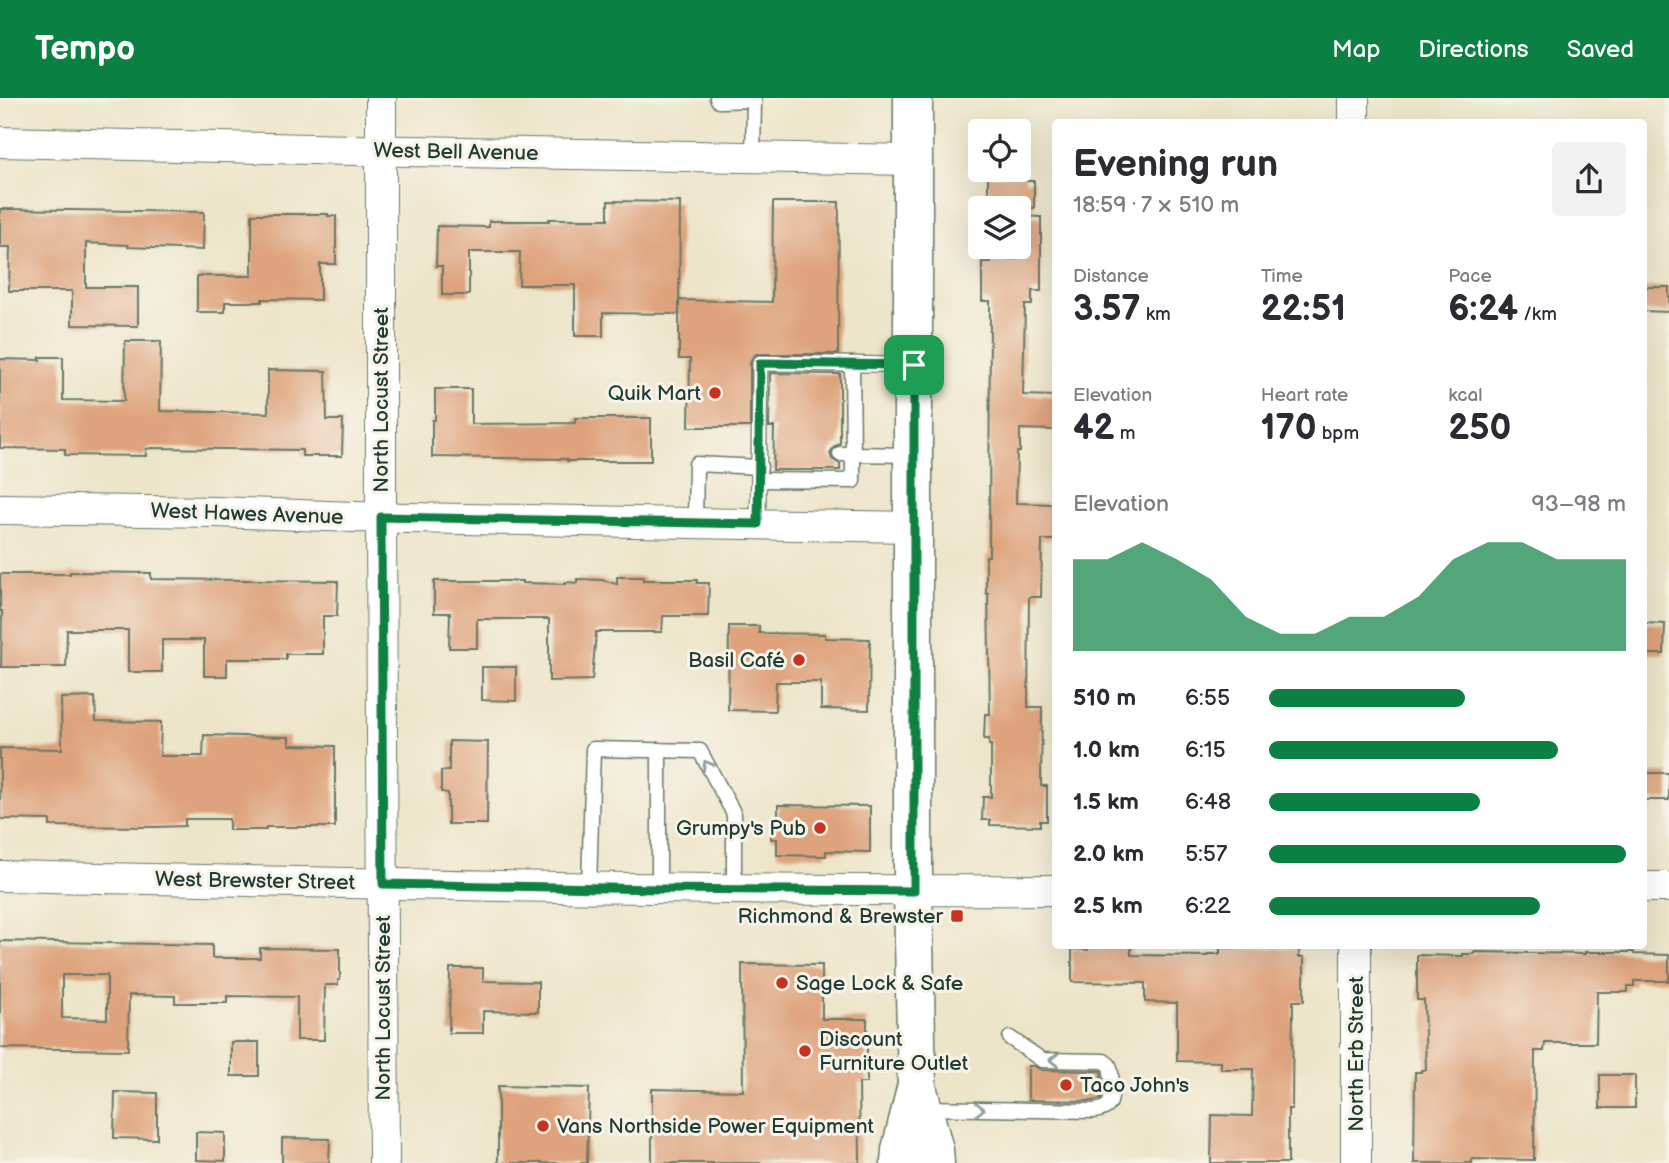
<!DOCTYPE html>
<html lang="en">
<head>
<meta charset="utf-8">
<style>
  :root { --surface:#fff; --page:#f2f2f3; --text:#2b2b33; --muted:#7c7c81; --accent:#0b8043 }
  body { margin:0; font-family:"Balsamiq Sans",sans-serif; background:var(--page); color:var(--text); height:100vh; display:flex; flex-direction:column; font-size:26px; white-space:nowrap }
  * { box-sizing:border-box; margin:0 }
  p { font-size:23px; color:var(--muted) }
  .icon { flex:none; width:38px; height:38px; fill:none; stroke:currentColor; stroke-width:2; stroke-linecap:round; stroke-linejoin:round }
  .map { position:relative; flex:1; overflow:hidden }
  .side { position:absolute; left:1052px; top:21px; width:595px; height:830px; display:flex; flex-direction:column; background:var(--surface); border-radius:7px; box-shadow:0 7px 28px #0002 }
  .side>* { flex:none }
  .fabs { position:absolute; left:968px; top:21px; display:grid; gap:14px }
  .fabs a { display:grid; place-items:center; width:63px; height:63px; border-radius:7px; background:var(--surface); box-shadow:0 7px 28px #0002; font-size:35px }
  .pin { position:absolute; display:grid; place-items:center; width:60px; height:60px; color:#fff; margin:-30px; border-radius:14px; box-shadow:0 4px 10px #0006 }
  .round { display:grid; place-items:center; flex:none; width:74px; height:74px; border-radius:7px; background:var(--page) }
  .head { display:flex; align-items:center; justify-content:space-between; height:119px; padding:0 21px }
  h1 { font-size:38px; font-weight:700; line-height:52px }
  .figures { display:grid; grid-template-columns:repeat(3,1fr); gap:10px; height:119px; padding:7px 21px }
  .figures div { display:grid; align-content:center }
  .figures b { font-size:35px; font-weight:700 }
  .figures small { font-size:19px; font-weight:400 }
  .figures p { font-size:19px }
  .chart { height:196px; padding:14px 21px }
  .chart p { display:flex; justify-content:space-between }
  .chart svg { width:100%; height:126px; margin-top:7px; fill:var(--accent); opacity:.7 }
  ul { padding:0 21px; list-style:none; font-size:23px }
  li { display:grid; grid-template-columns:112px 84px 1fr; align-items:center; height:52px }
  li i { height:18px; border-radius:9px; background:var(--accent) }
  header { display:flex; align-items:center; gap:42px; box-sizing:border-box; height:98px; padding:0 35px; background:var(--accent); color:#fff }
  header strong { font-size:33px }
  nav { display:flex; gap:38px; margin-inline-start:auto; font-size:24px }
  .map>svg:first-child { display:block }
</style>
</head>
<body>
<header>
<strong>Tempo</strong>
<nav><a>Map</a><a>Directions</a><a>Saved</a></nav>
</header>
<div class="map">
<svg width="1669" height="1065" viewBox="0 0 1669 1065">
  <rect width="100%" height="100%" fill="#f7f3e8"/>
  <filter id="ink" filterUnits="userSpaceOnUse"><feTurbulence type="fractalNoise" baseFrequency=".0143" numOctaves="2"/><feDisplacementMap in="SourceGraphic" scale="14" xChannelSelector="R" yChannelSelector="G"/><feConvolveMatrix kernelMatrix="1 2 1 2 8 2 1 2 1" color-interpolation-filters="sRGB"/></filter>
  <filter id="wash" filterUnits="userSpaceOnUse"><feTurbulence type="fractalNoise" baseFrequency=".00686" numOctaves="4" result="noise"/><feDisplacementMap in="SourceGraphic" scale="28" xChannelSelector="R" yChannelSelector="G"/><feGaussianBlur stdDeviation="1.57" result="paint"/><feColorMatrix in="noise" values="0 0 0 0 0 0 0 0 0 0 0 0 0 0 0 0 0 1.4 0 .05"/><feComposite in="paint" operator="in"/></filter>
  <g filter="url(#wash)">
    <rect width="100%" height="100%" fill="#ede5c9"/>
    <g id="blocks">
      <!-- building -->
      <g fill="#dea37c" fill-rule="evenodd">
        <polygon points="988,78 1025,78 1025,83 1034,83 1034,110 988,110"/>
        <polygon points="608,103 680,104 679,216 603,215 603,238 575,238 575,187 519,187 520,154 469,154 469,197 442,197 442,168 436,168 437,128 489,129 489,123 549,123 549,121 608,121"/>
        <polygon points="773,104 839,104 838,256 756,256 752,260 750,265 750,329 689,329 690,261 679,261 679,202 772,204"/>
        <polygon points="0,111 204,114 203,152 128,149 128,147 86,145 86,189 138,189 138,228 72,227 72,193 9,193 10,149 0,149"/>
        <polygon points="252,116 328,116 328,118 336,118 336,166 320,166 320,202 262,201 262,204 225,204 225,214 197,214 197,178 252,178"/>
        <polygon points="1018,118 1041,119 1041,193 1032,193 1032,207 1025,207 1023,297 1055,298 1055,332 1020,331 1020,354 1017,354 1016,405 1055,406 1055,442 1042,442 1041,499 1029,499 1028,609 1042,609 1041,688 1047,688 1047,723 1040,723 1040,728 990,727 990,722 982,722 983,699 991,699 991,647 989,647 989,641 984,641 985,616 990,616 988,495 986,495 986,458 989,458 990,203 982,203 982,164 991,164 992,161 1018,161"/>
        <polygon points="1643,189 1669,189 1669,214 1643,213"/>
        <polygon points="125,243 161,243 160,313 268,315 268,272 326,273 327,322 343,322 342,358 302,358 302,352 151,350 146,351 146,358 65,357 65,351 0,350 0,261 40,262 40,259 63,259 63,302 124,303"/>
        <polygon points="770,275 840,276 840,346 835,348 830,355 832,361 840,366 840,372 773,372 774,329 769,329"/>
        <polygon points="435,291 471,291 471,326 575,325 575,320 651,320 651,363 567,363 567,361 432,359 432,322 435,322"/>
        <polygon points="70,474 151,475 151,481 338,483 337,518 323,518 323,556 286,556 286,561 227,561 227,578 204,578 204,542 162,542 162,574 128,574 128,532 67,532 66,569 1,569 2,513 0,513 0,476 70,476"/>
        <polygon points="617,479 643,479 643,482 697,482 697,485 709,485 708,518 663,518 662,534 596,534 592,582 549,583 549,521 477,521 477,550 449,550 450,515 434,515 434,483 522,483 522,485 566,486 566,484 577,485 577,481 602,482 617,486"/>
        <polygon points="1643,525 1665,526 1664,556 1643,556"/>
        <polygon points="729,528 759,528 759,535 825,536 825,540 870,541 869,612 821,611 821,584 776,584 775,613 728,612"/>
        <polygon points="482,569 516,569 516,603 482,602"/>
        <polygon points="95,599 96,623 161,624 160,658 203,658 204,637 289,639 289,647 335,648 335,729 266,729 266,732 229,732 229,721 185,721 185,728 154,729 50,728 50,722 0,721 0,650 62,651 61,600"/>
        <polygon points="449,643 488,644 487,726 448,726 448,695 441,694 441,673 449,673"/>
        <rect x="1643" y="675" width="26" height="27"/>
        <polygon points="778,707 870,708 870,754 826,753 826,758 777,757 777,741 771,741 771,719 778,719"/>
        <path d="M 0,843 L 212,847 L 212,860 L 260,860 L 260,850 L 340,851 L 340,882 L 338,882 L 338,887 L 325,887 L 324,942 L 297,942 L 297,899 L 227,898 L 227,905 L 175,905 L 175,898 L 129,897 L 128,952 L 0,950 ZM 62,877 L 107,877 L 107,921 L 62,920 Z"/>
        <polygon points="1088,847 1131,847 1131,857 1208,858 1208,856 1220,856 1220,850 1299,850 1299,859 1304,859 1304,903 1293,903 1292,1011 1288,1011 1288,1065 1211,1065 1212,1017 1252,1018 1253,971 1221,971 1221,964 1177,963 1177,905 1145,904 1145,885 1072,884 1072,851 1088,852"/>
        <polygon points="1474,854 1585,856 1585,854 1634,854 1634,856 1669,857 1669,883 1634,883 1634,888 1628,888 1628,894 1597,894 1596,945 1545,945 1544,953 1535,953 1534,1062 1472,1061 1472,1065 1414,1065 1415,974 1421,974 1421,972 1426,972 1424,902 1417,902 1417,857 1463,858 1463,856 1474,856"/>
        <polygon points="742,866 822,867 822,921 867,921 867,985 859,985 860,1065 652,1065 652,991 743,993"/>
        <polygon points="450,870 483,870 483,883 538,884 538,914 483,913 483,935 449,935"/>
        <rect x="231" y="944" width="28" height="34"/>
        <polygon points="1028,968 1034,968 1042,972 1101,973 1102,987 1101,1001 1093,1003 1028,1002"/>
        <rect x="1600" y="977" width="35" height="33"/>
        <polygon points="498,988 589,990 587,1065 498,1065"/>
        <polygon points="115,994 157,995 157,1041 114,1040"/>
        <polygon points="196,1034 225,1035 225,1063 196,1062"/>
        <polygon points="282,1040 330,1041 329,1065 282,1065"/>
      </g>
    </g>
  </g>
  <g filter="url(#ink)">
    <use href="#blocks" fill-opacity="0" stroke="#677868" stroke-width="2"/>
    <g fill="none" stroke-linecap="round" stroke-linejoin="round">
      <!-- lane casing -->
      <g stroke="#677868" stroke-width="17">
        <g id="lane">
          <polyline points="717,0 719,3 754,2 753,59"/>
          <polyline points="910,267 852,266 853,356 912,357"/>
          <polyline points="759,382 853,383 853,356 840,356"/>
          <polyline points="695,425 696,366 760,369"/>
          <polyline points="758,426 760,265 852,266"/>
          <polyline points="589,790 593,651 700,653 734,716 734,791"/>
          <polyline points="659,791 659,652"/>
          <path d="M 923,1010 L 1094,1013 C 1099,1012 1106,1011 1109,1006 C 1113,1001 1112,972 1109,967 C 1108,965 1106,965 1104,963 L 1042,962 L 1010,940"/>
        </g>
      </g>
      <!-- street casing -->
      <g stroke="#677868" stroke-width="32">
        <g id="street">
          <polyline points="381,0 381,420 384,1065"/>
          <polyline points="1354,0 1354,24"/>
          <polyline points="0,44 353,52 913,62"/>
          <polyline points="0,411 215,414 354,419 914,429"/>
          <path d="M 0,778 C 352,785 703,794 1055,792"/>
          <polyline points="1643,789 1669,789"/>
          <polyline points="1356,847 1356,1065"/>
        </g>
      </g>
      <!-- primary casing -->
      <g stroke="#677868" stroke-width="41">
        <g id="primary">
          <polyline points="913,0 913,793 917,989 934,1052 935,1065"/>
          <polyline points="900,1065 901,1052 916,991"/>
        </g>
      </g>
      <!-- lane -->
      <use href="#lane" stroke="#fff" stroke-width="14"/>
      <!-- street -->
      <use href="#street" stroke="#fff" stroke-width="30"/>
      <!-- primary -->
      <use href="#primary" stroke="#fff" stroke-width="38"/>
    </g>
    <!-- one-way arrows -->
    <defs><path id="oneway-chevron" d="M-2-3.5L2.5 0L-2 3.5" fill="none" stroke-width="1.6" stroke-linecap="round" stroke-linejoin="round" transform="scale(1.75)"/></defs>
    <g stroke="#8f9e9a">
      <use href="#oneway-chevron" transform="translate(707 667) rotate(-119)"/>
      <use href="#oneway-chevron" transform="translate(1054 962) rotate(-179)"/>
      <use href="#oneway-chevron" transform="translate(980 1011)"/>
    </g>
  </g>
  <g fill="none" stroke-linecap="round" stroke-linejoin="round" filter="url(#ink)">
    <!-- route casing -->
    <g stroke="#fff" stroke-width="14">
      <polygon id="route" points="760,265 914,267 914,793 659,791 383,786 381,419 758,426"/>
    </g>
    <!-- route -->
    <use href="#route" stroke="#0b8043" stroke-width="9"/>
  </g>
  <!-- markers -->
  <g fill="#c8321e" stroke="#f7f3e8" stroke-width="2.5">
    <circle cx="715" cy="295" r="7"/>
    <circle cx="799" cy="562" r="7"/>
    <circle cx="820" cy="730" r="7"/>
    <rect x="950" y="811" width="14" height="14" rx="3.5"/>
    <circle cx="782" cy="885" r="7"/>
    <circle cx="805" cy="953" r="7"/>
    <circle cx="1066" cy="987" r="7"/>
    <circle cx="543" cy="1028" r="7"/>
  </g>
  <g text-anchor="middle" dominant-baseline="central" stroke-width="6" stroke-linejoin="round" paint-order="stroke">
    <!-- street labels -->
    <g font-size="21" fill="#1f3d34" stroke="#f7f3e8">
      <text transform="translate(456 54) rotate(1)">West Bell Avenue</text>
      <text transform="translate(381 302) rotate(-90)">North Locust Street</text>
      <text transform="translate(247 416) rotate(2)">West Hawes Avenue</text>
      <text transform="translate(255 783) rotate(1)">West Brewster Street</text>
      <text transform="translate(383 910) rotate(-90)">North Locust Street</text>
      <text transform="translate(1356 956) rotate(-90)">North Erb Street</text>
    </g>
    <!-- poi labels -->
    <g font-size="21" fill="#1f3d34" stroke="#f7f3e8" text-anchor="end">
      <text x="701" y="295">Quik Mart</text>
      <text x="785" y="562">Basil Café</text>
      <text x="806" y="730">Grumpy's Pub</text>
      <text x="943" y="818">Richmond &amp; Brewster</text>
      <text x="796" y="885" text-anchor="start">Sage Lock &amp; Safe</text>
      <text x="819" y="941" text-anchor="start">Discount<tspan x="819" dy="24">Furniture Outlet</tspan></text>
      <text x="1080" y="987" text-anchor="start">Taco John's</text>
      <text x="557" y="1028" text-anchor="start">Vans Northside Power Equipment</text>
    </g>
  </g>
</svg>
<div class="fabs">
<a><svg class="icon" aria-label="locate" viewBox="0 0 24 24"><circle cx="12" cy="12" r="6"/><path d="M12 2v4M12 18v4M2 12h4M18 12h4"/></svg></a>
<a><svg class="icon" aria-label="layers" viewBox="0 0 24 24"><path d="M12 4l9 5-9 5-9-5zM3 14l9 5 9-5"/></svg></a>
</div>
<div class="pin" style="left:914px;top:267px;background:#1e9e55"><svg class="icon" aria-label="arrive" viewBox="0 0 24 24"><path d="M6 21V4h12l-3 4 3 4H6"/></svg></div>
<section class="side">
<div class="head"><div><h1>Evening run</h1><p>18:59 · 7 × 510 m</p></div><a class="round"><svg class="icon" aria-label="share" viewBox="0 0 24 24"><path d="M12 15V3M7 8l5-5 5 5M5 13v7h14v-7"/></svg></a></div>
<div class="figures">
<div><p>Distance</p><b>3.57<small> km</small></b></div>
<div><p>Time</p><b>22:51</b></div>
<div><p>Pace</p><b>6:24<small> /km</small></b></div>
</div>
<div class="figures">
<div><p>Elevation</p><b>42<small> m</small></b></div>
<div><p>Heart rate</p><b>170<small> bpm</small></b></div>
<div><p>kcal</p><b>250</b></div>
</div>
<div class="chart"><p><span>Elevation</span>93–98 m</p>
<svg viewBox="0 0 160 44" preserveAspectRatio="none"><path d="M0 44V12L10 12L20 6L30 12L40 19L50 32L60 38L70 38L80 32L90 32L100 25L110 12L120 6L130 6L140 12L150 12L160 12V44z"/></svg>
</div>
<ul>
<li><b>510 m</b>6:55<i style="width:55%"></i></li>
<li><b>1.0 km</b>6:15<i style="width:81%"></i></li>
<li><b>1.5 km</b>6:48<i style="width:59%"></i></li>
<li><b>2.0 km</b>5:57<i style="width:100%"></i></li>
<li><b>2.5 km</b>6:22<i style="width:76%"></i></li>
</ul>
</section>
</div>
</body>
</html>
